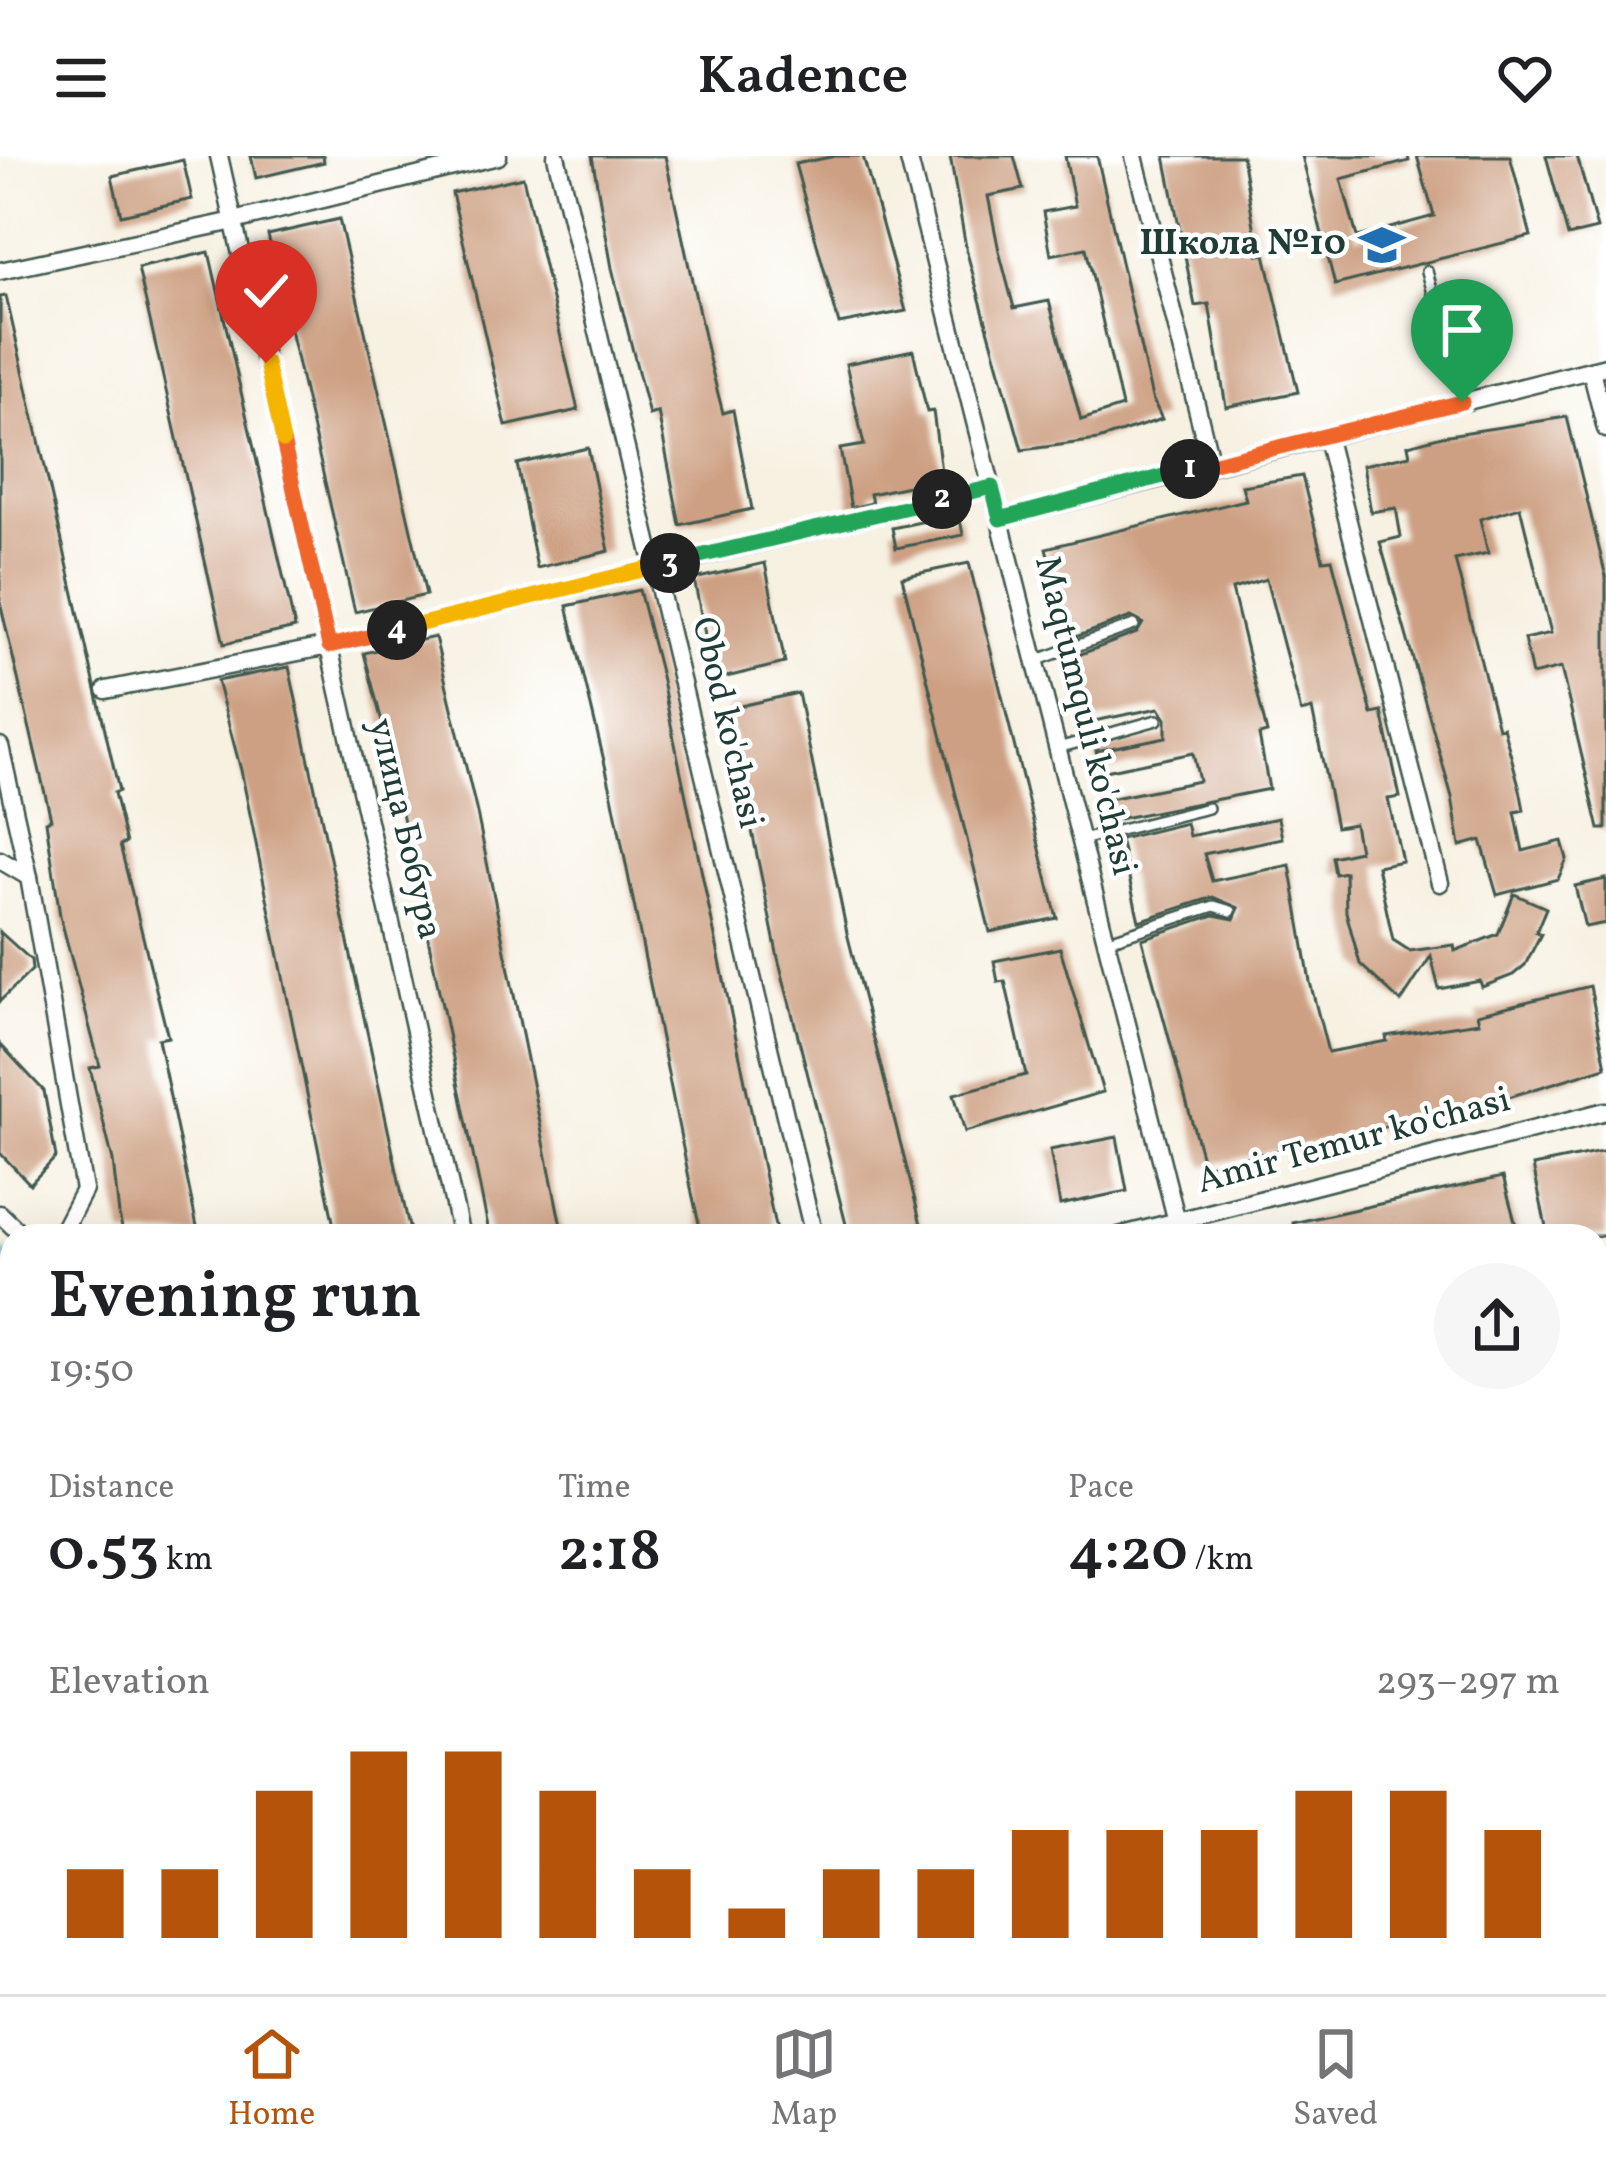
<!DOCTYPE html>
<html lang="en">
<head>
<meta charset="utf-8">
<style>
  :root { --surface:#fff; --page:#f6f6f6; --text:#202124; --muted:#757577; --line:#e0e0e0; --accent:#b45309 }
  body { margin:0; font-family:Vollkorn,serif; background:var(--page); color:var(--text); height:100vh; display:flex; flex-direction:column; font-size:45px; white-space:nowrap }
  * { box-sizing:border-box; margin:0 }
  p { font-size:39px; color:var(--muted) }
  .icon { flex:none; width:66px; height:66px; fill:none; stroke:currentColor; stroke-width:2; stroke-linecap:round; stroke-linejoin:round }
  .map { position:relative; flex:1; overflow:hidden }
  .panel { position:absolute; left:0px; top:1068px; width:1608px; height:771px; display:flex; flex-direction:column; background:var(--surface); border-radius:36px 36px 0 0; box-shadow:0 12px 48px #0002 }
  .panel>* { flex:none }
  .pin { position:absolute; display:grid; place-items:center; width:102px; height:102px; color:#fff; margin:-123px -51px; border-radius:50% 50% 50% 0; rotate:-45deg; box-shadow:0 0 12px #0007 }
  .pin .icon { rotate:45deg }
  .km { position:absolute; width:60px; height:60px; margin:-30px; border-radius:50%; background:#222; color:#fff; font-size:33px; line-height:60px; text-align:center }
  .round { display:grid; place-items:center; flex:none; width:126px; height:126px; border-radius:63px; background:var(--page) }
  .headline { display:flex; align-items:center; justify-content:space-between; height:204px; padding:0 48px }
  h1 { font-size:66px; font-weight:600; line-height:90px }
  .figures { display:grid; grid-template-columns:repeat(3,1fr); gap:18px; height:204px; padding:12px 48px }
  .figures div { display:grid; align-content:center }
  .figures b { font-size:60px; font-weight:600 }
  .figures small { font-size:33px; font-weight:400 }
  .figures p { font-size:33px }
  .chart { height:336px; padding:24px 48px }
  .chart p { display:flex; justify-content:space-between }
  .chart svg { width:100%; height:216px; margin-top:12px; stroke:var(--accent); stroke-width:6 }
  header { display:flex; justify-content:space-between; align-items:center; height:156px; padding:0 48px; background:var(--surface); font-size:54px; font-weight:600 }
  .tab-bar { display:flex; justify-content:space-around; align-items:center; height:168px; border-top:3px solid var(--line); background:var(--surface); font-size:33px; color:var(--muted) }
  .tab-bar a { display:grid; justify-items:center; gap:6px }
  .tab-bar .current { color:var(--accent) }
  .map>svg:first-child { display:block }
</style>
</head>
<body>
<header><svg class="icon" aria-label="menu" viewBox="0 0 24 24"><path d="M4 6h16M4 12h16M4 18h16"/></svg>Kadence<svg class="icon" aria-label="heart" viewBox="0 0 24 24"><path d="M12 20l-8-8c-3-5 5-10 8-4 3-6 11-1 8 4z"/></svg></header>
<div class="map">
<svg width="1606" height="1838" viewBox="0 0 1606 1838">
  <rect width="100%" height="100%" fill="#fff"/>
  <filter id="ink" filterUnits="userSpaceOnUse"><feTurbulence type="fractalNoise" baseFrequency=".00833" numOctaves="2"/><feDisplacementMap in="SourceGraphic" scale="24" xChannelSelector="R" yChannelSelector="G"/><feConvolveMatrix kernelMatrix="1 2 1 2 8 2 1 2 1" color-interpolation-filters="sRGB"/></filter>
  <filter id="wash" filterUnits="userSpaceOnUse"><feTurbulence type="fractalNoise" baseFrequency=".004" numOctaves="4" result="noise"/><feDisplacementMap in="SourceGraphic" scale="48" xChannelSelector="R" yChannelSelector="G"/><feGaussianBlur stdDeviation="2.7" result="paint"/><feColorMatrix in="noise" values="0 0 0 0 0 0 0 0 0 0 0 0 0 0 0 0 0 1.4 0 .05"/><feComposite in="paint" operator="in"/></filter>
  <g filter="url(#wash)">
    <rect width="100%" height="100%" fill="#f7f1e2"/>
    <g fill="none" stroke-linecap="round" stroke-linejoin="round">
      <!-- stream -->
      <g stroke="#4fbacb" stroke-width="6">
        <polyline points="0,1094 12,1106"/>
        <polyline points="214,1827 216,1838"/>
      </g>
    </g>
    <g id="blocks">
      <!-- building -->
      <g fill="#cda083">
        <polygon points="251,0 323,0 324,6 256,22"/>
        <polygon points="592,0 665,0 709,203 723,257 733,254 752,353 680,369 658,256 649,259 612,112"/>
        <polygon points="836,0 863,0 906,155 839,168 795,8"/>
        <polygon points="950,0 1014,0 1023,33 988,40 999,95 1014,152 1049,145 1081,264 1122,251 1086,92 1051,99 1043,56 1075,50 1065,0 1097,0 1152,242 1162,263 1098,284 1022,294 967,97"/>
        <polygon points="1165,0 1242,0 1259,99 1265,98 1298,236 1226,251 1209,148 1195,150"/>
        <polygon points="1302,0 1408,0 1409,5 1341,23 1357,81 1434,60 1417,0 1510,0 1531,80 1335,129"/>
        <polygon points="1546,0 1577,0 1597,73 1568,80"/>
        <polygon points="183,4 192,43 121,59 112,20"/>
        <polygon points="523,21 578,254 506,270 452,37"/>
        <polygon points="339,63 426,439 355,456 268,79"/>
        <polygon points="209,96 295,472 224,488 138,112"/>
        <polygon points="6,140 119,635 114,637 126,687 120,689 168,881 158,883 199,1080 124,1080 119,1059 113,1005 90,912 100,910 60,760 46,665 51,663 0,446 0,141"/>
        <polygon points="913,194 927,256 933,255 942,323 870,338 872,347 851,352 840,293 864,289 846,208"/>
        <polygon points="1567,261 1606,421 1606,673 1599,673 1561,512 1532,519 1524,483 1551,477 1520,351 1480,363 1488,397 1455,404 1498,572 1503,571 1520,633 1524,654 1515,656 1523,695 1562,685 1567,703 1558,723 1497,739 1481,684 1460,690 1452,641 1380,386 1401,381 1396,352 1371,356 1363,309 1410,299 1408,289 1442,280"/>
        <polygon points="588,292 609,395 537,412 517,308"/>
        <polygon points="1302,320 1323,404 1332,403 1372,558 1382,556 1400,641 1388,643 1402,705 1377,710 1393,784 1410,795 1454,789 1455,795 1498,778 1514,738 1546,752 1536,776 1541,778 1525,809 1513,819 1482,831 1480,825 1439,833 1431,800 1401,846 1360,808 1346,756 1345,716 1335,718 1332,701 1359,695 1354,668 1336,671 1312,553 1301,556 1266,423 1232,433 1267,577 1259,579 1269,633 1113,664 1109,643 1199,625 1193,597 1100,616 1096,595 1166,581 1166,563 1159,552 1089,566 1073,501 1137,477 1143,467 1131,461 1070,483 1046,392 1246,344 1242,330"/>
        <polygon points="959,358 963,379 896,392 892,372"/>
        <polygon points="765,407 785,507 714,524 694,423"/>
        <polygon points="969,407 1057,762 990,776 902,421"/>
        <polygon points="639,434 661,520 777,1080 708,1080 708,1074 701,1076 692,1037 611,634 567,450"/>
        <polygon points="435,481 477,657 563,1080 490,1080 388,589 364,497"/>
        <polygon points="289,511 410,1076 393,1080 336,1080 241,614 217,525"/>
        <polygon points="798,537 847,777 924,1080 849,1080 778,802 727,553"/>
        <polygon points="1278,662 1282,682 1204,698 1212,725 1290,709 1310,826 1328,896 1387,885 1386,880 1479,866 1477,858 1590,830 1606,911 1457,957 1455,948 1374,974 1204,1010 1142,783 1214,759 1234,763 1239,752 1213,741 1139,765 1120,683 1186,667 1189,680"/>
        <polygon points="1606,723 1606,767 1585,771 1575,730"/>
        <polygon points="0,776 31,804 32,814 0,845"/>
        <polygon points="1060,792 1103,936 965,976 954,938 1026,919 1005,825 998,826 994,805"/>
        <polygon points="0,888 44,935 56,1001 30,1028 0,997"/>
        <polygon points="1117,981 1127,1035 1060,1049 1050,994"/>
        <polygon points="1606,995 1606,1080 1548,1080 1533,1010"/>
        <polygon points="1503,1021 1519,1080 1296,1080 1293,1067"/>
      </g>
    </g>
  </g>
  <g filter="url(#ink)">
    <use href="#blocks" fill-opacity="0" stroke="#3f584e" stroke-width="3"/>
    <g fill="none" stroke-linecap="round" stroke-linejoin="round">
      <!-- lane casing -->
      <g stroke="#3f584e" stroke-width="14">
        <g id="lane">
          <polyline points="1427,115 1462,246"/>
          <polyline points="1035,505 1134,469"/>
          <polyline points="1058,592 1157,564"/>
          <polyline points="1081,684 1208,652"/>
          <polyline points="1106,785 1214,750 1231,755"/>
          <polyline points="1596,1621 1606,1623"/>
        </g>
      </g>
      <!-- street casing -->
      <g stroke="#3f584e" stroke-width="21">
        <g id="street">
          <polyline points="219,0 461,1080"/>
          <polyline points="556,0 814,1080"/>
          <polyline points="908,0 1177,1066"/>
          <polyline points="1134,0 1211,308"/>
          <polyline points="0,115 234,65 498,0"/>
          <polyline points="1591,214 1606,273"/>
          <polyline points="1326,279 1440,727"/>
          <polyline points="1000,363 1606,210"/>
          <polyline points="106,534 329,490 992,331"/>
          <polyline points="0,590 29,721 84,1034 60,1080"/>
          <polyline points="0,704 29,721"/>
          <polyline points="0,1058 23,1080"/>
          <polyline points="1119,1080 1606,955"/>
          <polyline points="0,1126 12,1167"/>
          <polyline points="0,1374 12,1371"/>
          <polyline points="199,1827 202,1838"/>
          <polyline points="243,1827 246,1838"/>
          <polyline points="626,1827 628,1838"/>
          <polyline points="1032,1827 1035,1838"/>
          <polyline points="1316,1838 1322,1827"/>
        </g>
      </g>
      <!-- lane -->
      <use href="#lane" stroke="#fff" stroke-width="9"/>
      <!-- street -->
      <use href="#street" stroke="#fff" stroke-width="16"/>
    </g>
  </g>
  <g fill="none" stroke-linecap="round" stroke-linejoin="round" filter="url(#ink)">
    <!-- split-1 casing -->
    <g stroke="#fff" stroke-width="24">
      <polyline id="split-1" points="1190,313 1462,246"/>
    </g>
    <!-- split-2 casing -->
    <g stroke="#fff" stroke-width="24">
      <polyline id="split-2" points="942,343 992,331 1000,363 1190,313"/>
    </g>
    <!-- split-3 casing -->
    <g stroke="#fff" stroke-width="24">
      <polyline id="split-3" points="670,407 942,343"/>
    </g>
    <!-- split-4 casing -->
    <g stroke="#fff" stroke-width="24">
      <polyline id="split-4" points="397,474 670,407"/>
    </g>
    <!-- split-5 casing -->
    <g stroke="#fff" stroke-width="24">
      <polyline id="split-5" points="283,285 329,490 397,474"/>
    </g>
    <!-- split-6 casing -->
    <g stroke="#fff" stroke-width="24">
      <polyline id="split-6" points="266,207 283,285"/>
    </g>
    <!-- split-1 -->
    <use href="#split-1" stroke="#f0652b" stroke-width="15"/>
    <!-- split-2 -->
    <use href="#split-2" stroke="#22a559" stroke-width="15"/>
    <!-- split-3 -->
    <use href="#split-3" stroke="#22a559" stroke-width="15"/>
    <!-- split-4 -->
    <use href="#split-4" stroke="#f5b400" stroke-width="15"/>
    <!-- split-5 -->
    <use href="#split-5" stroke="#f0652b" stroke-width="15"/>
    <!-- split-6 -->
    <use href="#split-6" stroke="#f5b400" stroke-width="15"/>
  </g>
  <!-- icons -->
  <defs>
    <g id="school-bare" transform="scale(3.6)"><path d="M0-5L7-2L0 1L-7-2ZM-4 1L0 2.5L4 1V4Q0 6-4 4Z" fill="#1f6fb2" stroke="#fff" stroke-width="2.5" paint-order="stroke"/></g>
  </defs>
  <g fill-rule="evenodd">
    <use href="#school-bare" x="1382" y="89"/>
  </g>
  <g text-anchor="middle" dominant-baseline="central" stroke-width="9" stroke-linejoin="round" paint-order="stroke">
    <!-- poi labels -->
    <g font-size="36" font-weight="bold" fill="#1f3d34" stroke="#fff" text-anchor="end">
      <text x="1346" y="89">Школа №10</text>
    </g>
    <!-- street labels -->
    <g font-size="36" fill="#1f3d34" stroke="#fff">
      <text transform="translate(1084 560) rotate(76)">Maqtumquli ko'chasi</text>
      <text transform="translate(726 567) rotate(77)">Obod ko'chasi</text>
      <text transform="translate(404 673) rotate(77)">улица Бобура</text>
      <text transform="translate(1354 986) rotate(-15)">Amir Temur ko'chasi</text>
    </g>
  </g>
</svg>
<div class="pin" style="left:1462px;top:246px;background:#1e9e55"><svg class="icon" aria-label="arrive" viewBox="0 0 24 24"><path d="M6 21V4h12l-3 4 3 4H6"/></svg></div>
<div class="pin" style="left:266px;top:207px;background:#d93025"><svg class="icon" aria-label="check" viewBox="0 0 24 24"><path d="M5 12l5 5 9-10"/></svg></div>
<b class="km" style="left:1190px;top:313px">1</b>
<b class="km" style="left:942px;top:343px">2</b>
<b class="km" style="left:670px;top:407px">3</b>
<b class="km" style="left:397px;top:474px">4</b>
<section class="panel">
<div class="headline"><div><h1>Evening run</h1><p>19:50</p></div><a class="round"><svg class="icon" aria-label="share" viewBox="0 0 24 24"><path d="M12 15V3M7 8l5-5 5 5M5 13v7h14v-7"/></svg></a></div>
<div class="figures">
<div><p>Distance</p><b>0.53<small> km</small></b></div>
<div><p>Time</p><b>2:18</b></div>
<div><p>Pace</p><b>4:20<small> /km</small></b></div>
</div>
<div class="chart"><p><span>Elevation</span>293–297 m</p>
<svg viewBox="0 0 160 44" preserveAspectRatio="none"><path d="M5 44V30M15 44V30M25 44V14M35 44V6M45 44V6M55 44V14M65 44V30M75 44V38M85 44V30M95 44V30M105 44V22M115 44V22M125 44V22M135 44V14M145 44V14M155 44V22"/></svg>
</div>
</section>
</div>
<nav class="tab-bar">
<a class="current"><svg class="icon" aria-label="home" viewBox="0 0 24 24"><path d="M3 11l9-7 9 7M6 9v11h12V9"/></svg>Home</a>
<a><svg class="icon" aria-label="map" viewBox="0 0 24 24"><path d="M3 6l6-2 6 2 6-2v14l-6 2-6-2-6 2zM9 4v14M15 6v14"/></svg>Map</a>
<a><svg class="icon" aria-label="saved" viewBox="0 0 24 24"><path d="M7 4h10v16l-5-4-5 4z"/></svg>Saved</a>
</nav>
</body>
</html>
